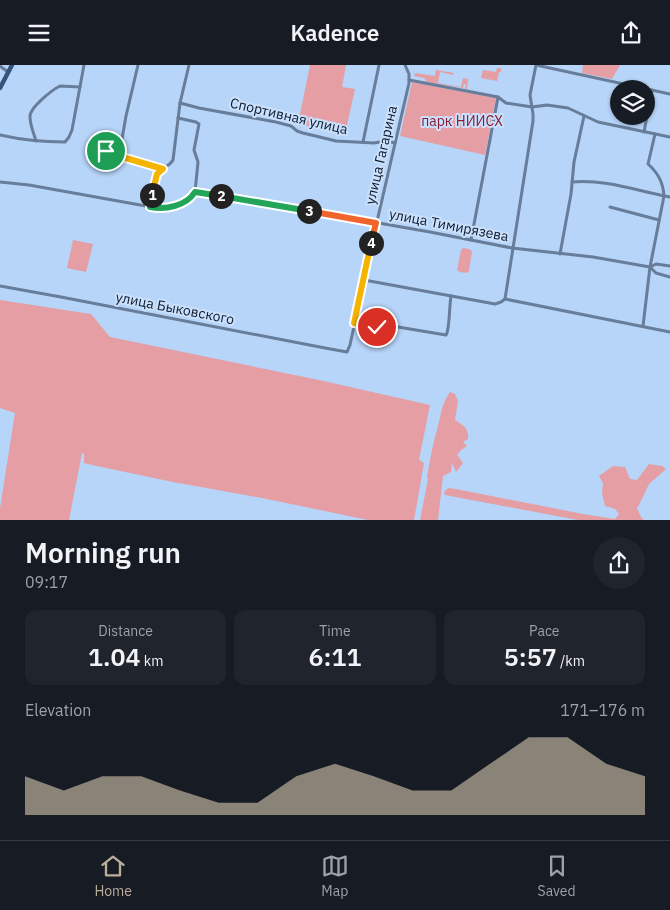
<!DOCTYPE html>
<html lang="en">
<head>
<meta charset="utf-8">
<style>
  :root { --surface:#171b24; --page:#20242c; --text:#f1f3f6; --muted:#9ea1a6; --line:#363941; --accent:#bbaf9c }
  body { margin:0; font-family:"IBM Plex Sans",sans-serif; background:var(--page); color:var(--text); height:100vh; display:flex; flex-direction:column; font-size:19px; white-space:nowrap }
  * { box-sizing:border-box; margin:0 }
  p { font-size:16px; color:var(--muted) }
  .icon { flex:none; width:28px; height:28px; fill:none; stroke:currentColor; stroke-width:2; stroke-linecap:round; stroke-linejoin:round }
  .map { position:relative; height:455px; overflow:hidden }
  .panel { display:flex; flex-direction:column; background:var(--surface); flex:1 }
  .panel>* { flex:none }
  .controls { position:absolute; left:610px; top:15px; display:grid; gap:10px }
  .controls a { display:grid; place-items:center; width:45px; height:45px; border-radius:50%; background:var(--surface); box-shadow:0 1px 4px #0004; font-size:25px }
  .pin { position:absolute; display:grid; place-items:center; width:42px; height:42px; color:#fff; margin:-21px; border:2px solid #fff; border-radius:50%; box-shadow:0 1px 5px #0007 }
  .km { position:absolute; width:25px; height:25px; margin:-12px; border-radius:50%; background:#222; color:#fff; font-size:14px; line-height:25px; text-align:center }
  .round { display:grid; place-items:center; flex:none; width:52px; height:52px; border-radius:26px; background:var(--page) }
  .summary { display:flex; align-items:center; justify-content:space-between; height:85px; padding:0 25px }
  h1 { font-size:28px; font-weight:600; line-height:38px }
  .figures { display:grid; grid-template-columns:repeat(3,1fr); gap:8px; height:85px; padding:5px 25px }
  .figures div { display:grid; align-content:center; border-radius:12px; background:var(--page); text-align:center }
  .figures b { font-size:25px; font-weight:600 }
  .figures small { font-size:14px; font-weight:400 }
  .figures p { font-size:14px }
  .chart { height:140px; padding:10px 25px }
  .chart p { display:flex; justify-content:space-between }
  .chart svg { width:100%; height:90px; margin-top:5px; fill:var(--accent); opacity:.7 }
  header { display:flex; justify-content:space-between; align-items:center; height:65px; padding:0 25px; background:var(--surface); font-size:22px; font-weight:600 }
  .tabs { display:flex; justify-content:space-around; align-items:center; height:70px; border-top:1px solid var(--line); background:var(--surface); font-size:14px; color:var(--muted) }
  .tabs a { display:grid; justify-items:center; gap:2px }
  .tabs .active { color:var(--accent) }
  .map>svg:first-child { display:block }
</style>
</head>
<body>
<header><svg class="icon" aria-label="menu" viewBox="0 0 24 24"><path d="M4 6h16M4 12h16M4 18h16"/></svg>Kadence<svg class="icon" aria-label="share" viewBox="0 0 24 24"><path d="M12 15V3M7 8l5-5 5 5M5 13v7h14v-7"/></svg></header>
<div class="map">
<svg width="670" height="455" viewBox="0 0 670 455">
  <rect width="100%" height="100%" fill="#b7d4f9"/>
  <!-- green -->
  <g fill="#e59ea3">
    <polygon points="310,0 346,0 342,22 355,24 345,69 298,59"/>
    <polygon points="583,0 620,0 612,14 582,8"/>
    <polygon points="497,3 501,3 501,7 499,7 497,16 481,13 483,5 496,7"/>
    <polygon points="436,5 454,8 453,10 440,7 438,18 461,22 463,13 468,14 467,24 465,24 466,19 464,19 463,23 427,17 424,13 414,11 415,8 435,11"/>
    <polygon points="412,17 496,33 485,90 400,71"/>
    <polygon points="73,175 93,179 86,207 67,203"/>
    <polygon points="463,183 469,184 472,186 469,206 466,208 460,207 457,205 461,185"/>
    <polygon points="0,235 91,249 110,272 319,315 430,340 419,395 424,398 414,455 368,455 262,433 173,417 92,400 84,398 84,389 82,388 69,455 0,455 0,443 15,348 0,343"/>
    <path d="M 450,327 L 455,329 L 458,336 L 455,355 C 463,360 469,363 468,374 L 463,377 L 467,381 L 461,385 L 457,390 L 463,398 L 456,407 L 452,398 L 451,407 L 443,411 L 438,455 L 420,455 L 428,414 L 427,412 C 430,394 433,378 438,361 C 441,349 442,338 450,327 Z"/>
    <polygon points="649,399 662,401 666,404 649,419 640,438 637,443 641,452 644,455 578,455 445,430 444,427 448,423 456,424 583,449 615,454 619,449 615,444 605,441 602,428 603,418 599,411 613,401 625,402 630,414 637,415"/>
  </g>
  <g fill="none" stroke-linecap="round" stroke-linejoin="round">
    <!-- street -->
    <g stroke="#677d99" stroke-width="3">
      <polyline points="0,1 8,7"/>
      <polyline points="409,15 498,32 506,38 532,42 547,40 568,43 598,57 670,72"/>
      <polyline points="180,38 199,43 276,57 291,61 297,66 303,68 336,76 374,78 386,76 395,78"/>
      <polyline points="178,53 196,57 199,59 194,85 198,97 195,127"/>
      <polyline points="644,67 652,25"/>
      <path d="M 0,70 C 22,75 43,77 65,77 L 69,72 L 72,65 L 84,0"/>
      <path d="M 97,73 C 98,79 101,82 106,85 C 119,93 147,99 163,103"/>
      <path d="M 36,76 C 34,69 30,60 30,52 C 29,43 52,25 60,21 L 80,22"/>
      <polyline points="363,77 379,0"/>
      <polyline points="119,91 126,51 138,0"/>
      <path d="M 0,117 L 29,120 L 157,143 C 171,142 186,139 195,127"/>
      <path d="M 572,117 C 606,114 637,126 670,132"/>
      <polyline points="195,127 259,137 430,167 512,183 593,192 650,202 656,199 670,201"/>
      <path d="M 150,142 C 152,133 153,111 160,105 C 165,101 169,102 173,95 L 180,38 L 189,0"/>
      <polyline points="610,142 659,155"/>
      <polyline points="471,175 498,32"/>
      <polyline points="560,189 571,129 574,97 584,51"/>
      <polyline points="650,202 656,208 670,212"/>
      <polyline points="364,215 495,239 501,237 505,234"/>
      <polyline points="0,221 61,232 325,283 347,287 350,280 369,191 409,18 409,9 405,0"/>
      <polyline points="505,234 533,56 533,49 530,30 536,0 670,29"/>
      <polyline points="505,234 670,267"/>
      <path d="M 355,258 L 374,262 L 398,262 L 446,270 L 447,268 C 450,256 449,244 451,231"/>
      <path d="M 643,261 L 650,202 L 664,131 C 663,117 658,108 648,99 L 655,69"/>
    </g>
    <!-- secondary -->
    <polyline stroke="#34547c" stroke-width="4.5" points="0,23 12,0"/>
  </g>
  <g fill="none" stroke-linecap="round" stroke-linejoin="round">
    <!-- split-1 casing -->
    <g stroke="#fff" stroke-width="10">
      <polyline id="split-1" points="106,86 119,91 163,104 157,109 152,130"/>
    </g>
    <!-- split-2 casing -->
    <g stroke="#fff" stroke-width="10">
      <path id="split-2" d="M 152,130 L 150,142 C 166,145 186,141 195,127 L 221,131"/>
    </g>
    <!-- split-3 casing -->
    <g stroke="#fff" stroke-width="10">
      <polyline id="split-3" points="221,131 309,146"/>
    </g>
    <!-- split-4 casing -->
    <g stroke="#fff" stroke-width="10">
      <polyline id="split-4" points="309,146 376,158 371,178"/>
    </g>
    <!-- split-5 casing -->
    <g stroke="#fff" stroke-width="10">
      <polyline id="split-5" points="371,178 354,258 377,262"/>
    </g>
    <!-- split-1 -->
    <use href="#split-1" stroke="#f5b400" stroke-width="6"/>
    <!-- split-2 -->
    <use href="#split-2" stroke="#22a559" stroke-width="6"/>
    <!-- split-3 -->
    <use href="#split-3" stroke="#22a559" stroke-width="6"/>
    <!-- split-4 -->
    <use href="#split-4" stroke="#f0652b" stroke-width="6"/>
    <!-- split-5 -->
    <use href="#split-5" stroke="#f5b400" stroke-width="6"/>
  </g>
  <g text-anchor="middle" dominant-baseline="central" stroke-width="4" stroke-linejoin="round" paint-order="stroke">
    <!-- street labels -->
    <g font-size="14" fill="#0d1a2b" stroke="#cae0fc">
      <text transform="translate(289 51) rotate(13)">Спортивная улица</text>
      <text transform="translate(381 90) rotate(-77)">улица Гагарина</text>
      <text transform="translate(449 160) rotate(11)">улица Тимирязева</text>
      <text transform="translate(175 243) rotate(11)">улица Быковского</text>
    </g>
    <!-- park labels -->
    <g font-size="14" fill="#891c33" stroke="#cae0fc">
      <text x="462" y="56">парк НИИСХ</text>
    </g>
  </g>
</svg>
<div class="controls">
<a><svg class="icon" aria-label="layers" viewBox="0 0 24 24"><path d="M12 4l9 5-9 5-9-5zM3 14l9 5 9-5"/></svg></a>
</div>
<div class="pin" style="left:106px;top:86px;background:#1e9e55"><svg class="icon" aria-label="arrive" viewBox="0 0 24 24"><path d="M6 21V4h12l-3 4 3 4H6"/></svg></div>
<div class="pin" style="left:377px;top:262px;background:#d93025"><svg class="icon" aria-label="check" viewBox="0 0 24 24"><path d="M5 12l5 5 9-10"/></svg></div>
<b class="km" style="left:152px;top:130px">1</b>
<b class="km" style="left:221px;top:131px">2</b>
<b class="km" style="left:309px;top:146px">3</b>
<b class="km" style="left:371px;top:178px">4</b>
</div>
<section class="panel">
<div class="summary"><div><h1>Morning run</h1><p>09:17</p></div><a class="round"><svg class="icon" aria-label="share" viewBox="0 0 24 24"><path d="M12 15V3M7 8l5-5 5 5M5 13v7h14v-7"/></svg></a></div>
<div class="figures">
<div><p>Distance</p><b>1.04<small> km</small></b></div>
<div><p>Time</p><b>6:11</b></div>
<div><p>Pace</p><b>5:57<small> /km</small></b></div>
</div>
<div class="chart"><p><span>Elevation</span>171–176 m</p>
<svg viewBox="0 0 160 44" preserveAspectRatio="none"><path d="M0 44V25L10 32L20 25L30 25L40 32L50 38L60 38L70 25L80 19L90 25L100 32L110 32L120 19L130 6L140 6L150 19L160 25V44z"/></svg>
</div>
</section>
<nav class="tabs">
<a class="active"><svg class="icon" aria-label="home" viewBox="0 0 24 24"><path d="M3 11l9-7 9 7M6 9v11h12V9"/></svg>Home</a>
<a><svg class="icon" aria-label="map" viewBox="0 0 24 24"><path d="M3 6l6-2 6 2 6-2v14l-6 2-6-2-6 2zM9 4v14M15 6v14"/></svg>Map</a>
<a><svg class="icon" aria-label="saved" viewBox="0 0 24 24"><path d="M7 4h10v16l-5-4-5 4z"/></svg>Saved</a>
</nav>
</body>
</html>
